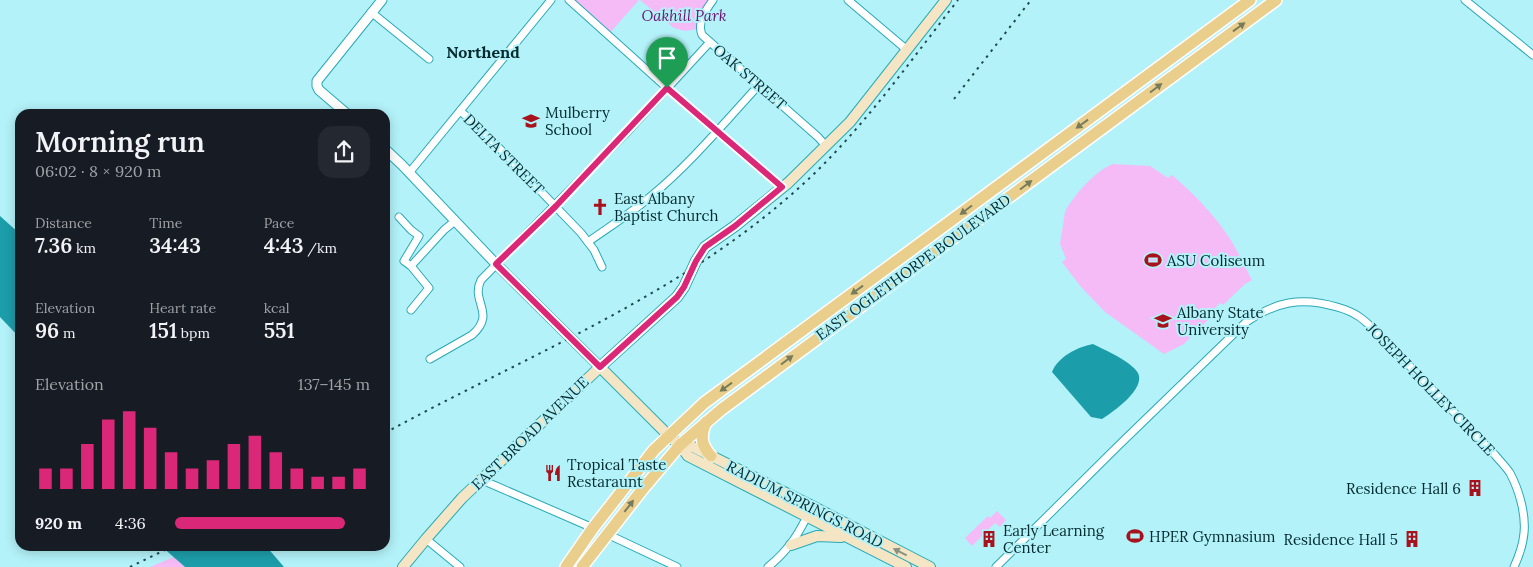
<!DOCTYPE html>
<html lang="en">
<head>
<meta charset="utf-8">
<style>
  :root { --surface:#171b24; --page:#242831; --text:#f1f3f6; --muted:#9ea1a6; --accent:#db2777 }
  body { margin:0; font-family:Lora,serif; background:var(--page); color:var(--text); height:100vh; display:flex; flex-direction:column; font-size:19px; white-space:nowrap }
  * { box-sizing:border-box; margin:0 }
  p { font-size:16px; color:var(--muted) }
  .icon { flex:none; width:28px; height:28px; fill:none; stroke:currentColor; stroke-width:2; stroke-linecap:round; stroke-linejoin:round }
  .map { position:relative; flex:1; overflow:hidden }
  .sheet { position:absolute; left:15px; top:109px; width:375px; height:442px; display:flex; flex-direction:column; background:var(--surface); border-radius:15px; box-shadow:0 2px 12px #0003 }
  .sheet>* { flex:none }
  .pin { position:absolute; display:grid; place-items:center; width:42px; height:42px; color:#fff; margin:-51px -21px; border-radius:50% 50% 50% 0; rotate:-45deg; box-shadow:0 0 5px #0007 }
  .pin .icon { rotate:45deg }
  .round { display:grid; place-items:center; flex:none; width:52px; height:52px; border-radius:15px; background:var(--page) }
  .head { display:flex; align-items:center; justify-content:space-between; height:85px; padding:0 20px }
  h1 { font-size:28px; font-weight:600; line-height:38px }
  .metrics { display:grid; grid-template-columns:repeat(3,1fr); gap:8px; height:85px; padding:5px 20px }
  .metrics div { display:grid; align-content:center }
  .metrics b { font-size:21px; font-weight:600 }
  .metrics small { font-size:14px; font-weight:400 }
  .metrics p { font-size:14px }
  .chart { height:140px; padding:10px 20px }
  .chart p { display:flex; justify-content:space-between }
  .chart svg { width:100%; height:90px; margin-top:5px; stroke:var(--accent); stroke-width:6 }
  ul { padding:0 20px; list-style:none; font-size:16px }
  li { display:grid; grid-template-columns:80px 60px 1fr; align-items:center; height:38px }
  li i { height:12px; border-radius:6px; background:var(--accent) }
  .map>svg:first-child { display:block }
</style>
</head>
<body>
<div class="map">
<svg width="1533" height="567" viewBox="0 0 1533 567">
  <rect width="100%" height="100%" fill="#b3f2f9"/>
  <!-- green -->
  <g fill="#f5bbf7">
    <polygon points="570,0 639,0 608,35"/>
    <polygon points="640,0 710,0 698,29 685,31 674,28"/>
    <path d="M 1113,164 L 1150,166 L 1168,178 L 1172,175 C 1194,194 1216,216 1232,242 C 1239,254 1245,267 1252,280 L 1245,284 L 1223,305 L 1220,303 L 1208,315 L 1210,318 L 1184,344 L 1164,354 L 1105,312 L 1081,287 L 1062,262 L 1066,259 L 1060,244 L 1065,212 C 1072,197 1097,169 1113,164 Z"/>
    <polygon points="997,511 1006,520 1000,527 995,523 972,546 965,538 988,516 990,518"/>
    <polygon points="174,557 185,567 150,567"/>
  </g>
  <!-- water -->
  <g fill="#1c9daa">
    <polygon points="0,216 20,234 20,338 0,317"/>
    <path d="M 1093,344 C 1105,350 1131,361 1138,373 C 1146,389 1113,412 1102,419 L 1091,417 L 1052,372 C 1058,357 1077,347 1093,344 Z"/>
    <polygon points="161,546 266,546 284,567 185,567"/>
  </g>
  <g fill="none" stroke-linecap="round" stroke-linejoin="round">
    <!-- minor casing -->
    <g stroke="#29a9b6" stroke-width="9">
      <g id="minor">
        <polyline points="569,0 667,88 782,187"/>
        <path d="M 713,0 C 705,11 697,22 702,35 L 818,137 L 826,146"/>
        <polyline points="848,0 907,50"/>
        <polyline points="1465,0 1533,55"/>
        <polyline points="371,12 429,59"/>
        <polyline points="460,111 476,124 581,233 594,250 602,267"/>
        <polyline points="409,173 551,0"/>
        <polyline points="399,217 411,230 419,236 404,261 411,266 429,288 411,310"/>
        <path d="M 588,242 C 609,227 630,214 650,197 C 690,164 724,123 759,85"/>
        <polyline points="411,266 444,230 455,221"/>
        <path d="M 430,359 L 472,335 C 497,313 470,302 481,280 L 628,131 L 710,42"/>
        <polyline points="482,480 593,528"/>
        <polyline points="607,534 677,567"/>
        <polyline points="426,539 460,567"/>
        <path d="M 768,567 C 790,549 800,532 812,506"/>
        <path d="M 996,567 L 1119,445 L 1245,323 C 1275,302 1301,296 1337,307 C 1344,309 1352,312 1358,316 C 1366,321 1372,328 1379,334 L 1495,455 C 1500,461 1506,467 1510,473 C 1519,490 1526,514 1524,533 C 1523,545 1519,556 1514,567"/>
      </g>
    </g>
    <!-- tertiary casing -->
    <g stroke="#29a9b6" stroke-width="11">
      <g id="tertiary">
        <polyline points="347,114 319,90 317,86 317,81 382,0"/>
        <polyline points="385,149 402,165 496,264 600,367"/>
      </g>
    </g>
    <!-- secondary casing -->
    <g stroke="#29a9b6" stroke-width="12">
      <g id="secondary">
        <polyline points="600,367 669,436 680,445 688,456 906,567"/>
        <polyline points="680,445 693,447 812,506 930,567"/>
        <polyline points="791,545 817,536 841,537"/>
        <polyline points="403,567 426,539 462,498 600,367 677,297 684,287 696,261 705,247 735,226 788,183 850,122 946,0"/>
      </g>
    </g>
    <!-- primary casing -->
    <g stroke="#fff" stroke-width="14">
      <g id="primary">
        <path d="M 706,422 C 700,436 701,445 711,456"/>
        <polyline points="566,567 593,528 654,450 704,403 1250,0"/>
        <polyline points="582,567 642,490 680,445 722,409 1276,0"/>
      </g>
    </g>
    <!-- minor -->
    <use href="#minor" stroke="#fff" stroke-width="7"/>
    <!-- tertiary -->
    <use href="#tertiary" stroke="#fff" stroke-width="9"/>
    <!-- secondary -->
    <use href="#secondary" stroke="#f4e6c5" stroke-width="10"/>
    <!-- primary -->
    <use href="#primary" stroke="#eace8b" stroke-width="11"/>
    <!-- rail -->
    <g stroke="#1e4a4e" stroke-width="2" stroke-dasharray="2.5 5" stroke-linecap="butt">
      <polyline points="954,99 1031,0"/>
      <path d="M 385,433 C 520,359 667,301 785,200 C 853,143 904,69 958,0"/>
      <polyline points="130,567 173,546"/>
    </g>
  </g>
  <!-- one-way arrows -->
  <defs><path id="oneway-solid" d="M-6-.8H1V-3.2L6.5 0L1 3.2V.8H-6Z" transform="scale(1.25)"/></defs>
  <g fill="#767c5d">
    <use href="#oneway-solid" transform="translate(1239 27) rotate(-36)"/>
    <use href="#oneway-solid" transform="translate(1156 88) rotate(-37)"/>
    <use href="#oneway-solid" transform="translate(1082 124) rotate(144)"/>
    <use href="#oneway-solid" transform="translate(1026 185) rotate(-37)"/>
    <use href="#oneway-solid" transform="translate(966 210) rotate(143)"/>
    <use href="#oneway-solid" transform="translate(857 290) rotate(144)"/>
    <use href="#oneway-solid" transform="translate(787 360) rotate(-37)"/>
    <use href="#oneway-solid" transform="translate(726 387) rotate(144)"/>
    <use href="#oneway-solid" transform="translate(629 506) rotate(-52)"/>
  </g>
  <use fill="#889282" href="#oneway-solid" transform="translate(900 552) rotate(-153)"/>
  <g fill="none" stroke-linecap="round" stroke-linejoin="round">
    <!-- route casing -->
    <g stroke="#fff" stroke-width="10">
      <polygon id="route" points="667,88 782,187 735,226 705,247 696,261 684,287 677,297 600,367 496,264 556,206"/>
    </g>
    <!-- route -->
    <use href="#route" stroke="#db2777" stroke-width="6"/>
  </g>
  <!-- icons -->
  <defs>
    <g id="school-bare" transform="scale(1.35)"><path d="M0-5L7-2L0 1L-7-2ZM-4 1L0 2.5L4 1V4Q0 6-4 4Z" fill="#a8121d" stroke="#b3f2f9" stroke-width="2.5" paint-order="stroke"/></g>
    <g id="church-bare" transform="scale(1.35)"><path d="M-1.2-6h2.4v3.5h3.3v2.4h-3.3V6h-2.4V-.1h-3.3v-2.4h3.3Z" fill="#a8121d" stroke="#b3f2f9" stroke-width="2.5" paint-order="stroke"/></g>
    <g id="stadium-bare" transform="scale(1.35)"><path d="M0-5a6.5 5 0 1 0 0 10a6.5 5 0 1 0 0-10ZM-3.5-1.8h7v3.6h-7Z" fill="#a8121d" stroke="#b3f2f9" stroke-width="2.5" paint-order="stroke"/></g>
    <g id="university-bare" transform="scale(1.35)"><path d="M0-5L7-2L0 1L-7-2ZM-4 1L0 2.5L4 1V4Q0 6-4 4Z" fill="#a8121d" stroke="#b3f2f9" stroke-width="2.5" paint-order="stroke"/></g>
    <g id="restaurant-bare" transform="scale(1.35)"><path d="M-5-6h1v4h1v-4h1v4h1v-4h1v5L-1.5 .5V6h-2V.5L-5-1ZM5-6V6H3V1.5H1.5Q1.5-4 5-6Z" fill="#a8121d" stroke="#b3f2f9" stroke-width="2.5" paint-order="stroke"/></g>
    <g id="building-bare" transform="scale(1.35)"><path d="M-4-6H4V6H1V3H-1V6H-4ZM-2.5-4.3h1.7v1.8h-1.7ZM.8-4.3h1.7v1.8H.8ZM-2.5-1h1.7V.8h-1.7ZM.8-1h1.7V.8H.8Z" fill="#a8121d" stroke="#b3f2f9" stroke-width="2.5" paint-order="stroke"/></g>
  </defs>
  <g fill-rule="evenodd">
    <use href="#school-bare" x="531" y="121"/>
    <use href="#church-bare" x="600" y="207"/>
    <use href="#stadium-bare" x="1153" y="260"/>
    <use href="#university-bare" x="1163" y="321"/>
    <use href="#restaurant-bare" x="553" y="473"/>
    <use href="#building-bare" x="1475" y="488"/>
    <use href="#stadium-bare" x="1135" y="536"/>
    <use href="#building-bare" x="989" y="539"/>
    <use href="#building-bare" x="1412" y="539"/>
  </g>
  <g text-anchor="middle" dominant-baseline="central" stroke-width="4" stroke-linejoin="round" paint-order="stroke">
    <!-- park labels -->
    <g font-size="15" font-style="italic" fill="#6a1370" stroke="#b3f2f9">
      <text x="684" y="15">Oakhill Park</text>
    </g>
    <!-- street labels -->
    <g font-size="15" fill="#032b2f" stroke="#b3f2f9">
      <text transform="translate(750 77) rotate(41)">OAK STREET</text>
      <text transform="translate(504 154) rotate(45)">DELTA STREET</text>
      <text transform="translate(913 267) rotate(-36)">EAST OGLETHORPE BOULEVARD</text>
      <text transform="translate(1431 389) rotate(46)">JOSEPH HOLLEY CIRCLE</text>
      <text transform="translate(530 433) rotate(-44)">EAST BROAD AVENUE</text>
      <text transform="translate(805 504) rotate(27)">RADIUM SPRINGS ROAD</text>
    </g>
    <!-- poi labels -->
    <g font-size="15" fill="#032b2f" stroke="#b3f2f9" text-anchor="start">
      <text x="545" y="112">Mulberry<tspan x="545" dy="17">School</tspan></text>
      <text x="614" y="198">East Albany<tspan x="614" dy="17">Baptist Church</tspan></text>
      <text x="1167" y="260">ASU Coliseum</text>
      <text x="1177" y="312">Albany State<tspan x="1177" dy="17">University</tspan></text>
      <text x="567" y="464">Tropical Taste<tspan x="567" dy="17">Restaraunt</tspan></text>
      <text x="1461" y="488" text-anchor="end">Residence Hall 6</text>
      <text x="1003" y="530">Early Learning<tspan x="1003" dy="17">Center</tspan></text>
      <text x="1149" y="536">HPER Gymnasium</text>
      <text x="1398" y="539" text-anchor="end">Residence Hall 5</text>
    </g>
    <!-- neighbourhood labels -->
    <g font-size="16" font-weight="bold" fill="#032b2f" stroke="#b3f2f9">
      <text x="483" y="52">Northend</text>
    </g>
  </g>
</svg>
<div class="pin" style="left:667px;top:88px;background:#1e9e55"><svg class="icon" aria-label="arrive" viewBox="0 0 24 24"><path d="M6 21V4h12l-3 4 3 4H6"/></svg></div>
<section class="sheet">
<div class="head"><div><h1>Morning run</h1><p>06:02 · 8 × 920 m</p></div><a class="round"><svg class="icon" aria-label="share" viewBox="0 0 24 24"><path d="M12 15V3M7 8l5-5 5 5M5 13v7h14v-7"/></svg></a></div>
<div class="metrics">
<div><p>Distance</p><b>7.36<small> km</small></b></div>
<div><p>Time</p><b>34:43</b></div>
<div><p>Pace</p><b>4:43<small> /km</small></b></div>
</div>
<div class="metrics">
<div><p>Elevation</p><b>96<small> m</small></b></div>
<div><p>Heart rate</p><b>151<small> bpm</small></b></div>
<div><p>kcal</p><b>551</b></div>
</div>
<div class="chart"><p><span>Elevation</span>137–145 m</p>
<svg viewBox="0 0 160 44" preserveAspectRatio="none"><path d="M5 44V34M15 44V34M25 44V22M35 44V10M45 44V6M55 44V14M65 44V26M75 44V34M85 44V30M95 44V22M105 44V18M115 44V26M125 44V34M135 44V38M145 44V38M155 44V34"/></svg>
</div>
<ul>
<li><b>920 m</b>4:36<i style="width:87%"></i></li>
</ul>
</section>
</div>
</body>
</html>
